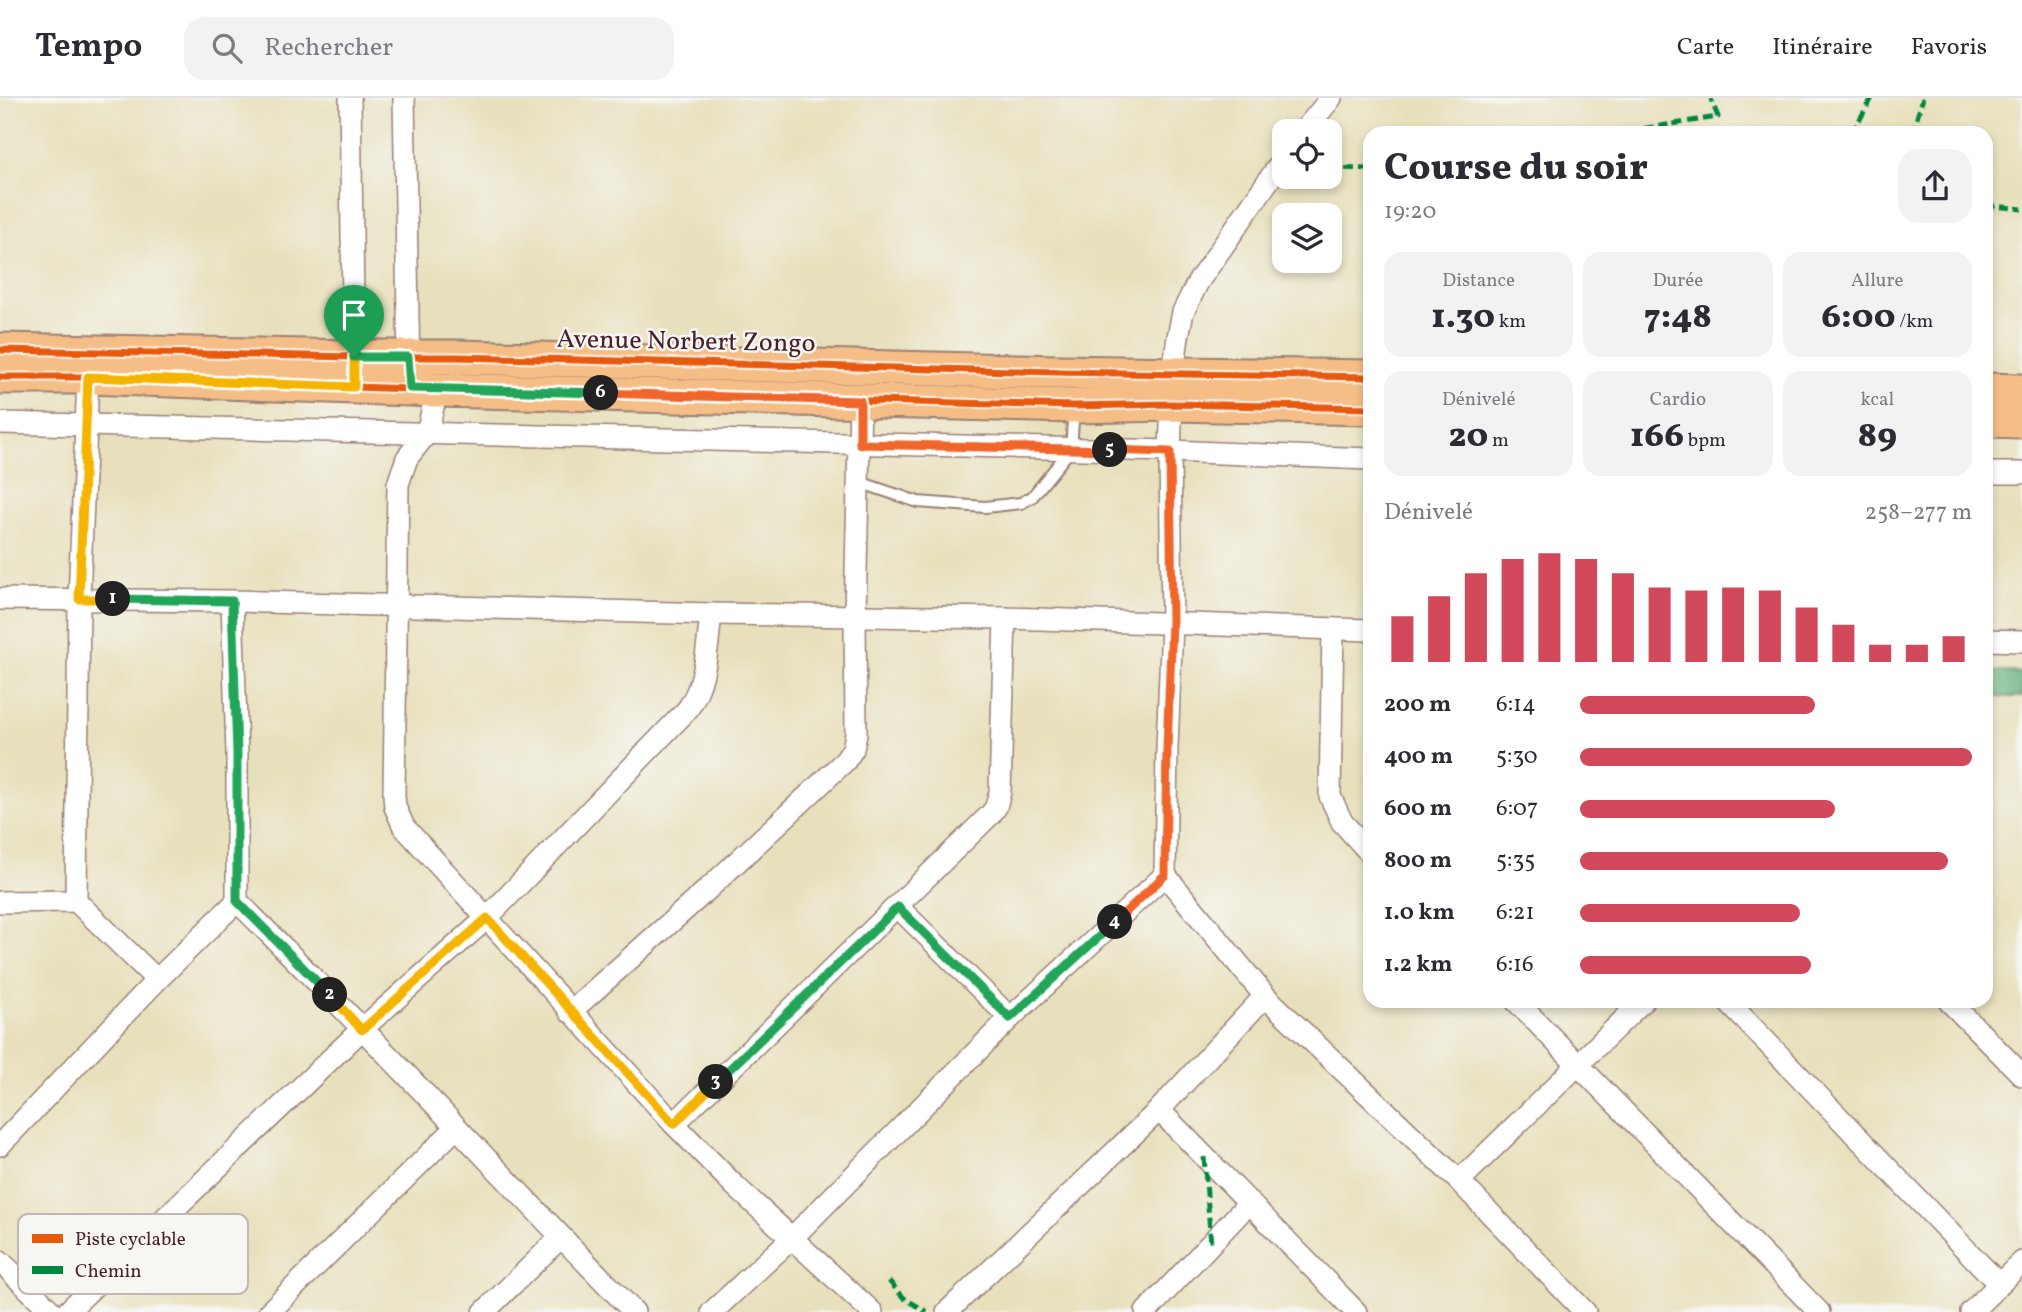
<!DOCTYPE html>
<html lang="fr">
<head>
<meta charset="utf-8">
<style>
  :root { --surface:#fff; --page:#f2f2f3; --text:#2b2b33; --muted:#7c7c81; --line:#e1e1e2; --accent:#d1495b }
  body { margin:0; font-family:Vollkorn,serif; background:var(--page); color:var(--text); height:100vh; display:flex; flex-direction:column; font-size:26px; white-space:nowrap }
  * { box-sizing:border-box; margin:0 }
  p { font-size:23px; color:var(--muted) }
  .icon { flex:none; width:38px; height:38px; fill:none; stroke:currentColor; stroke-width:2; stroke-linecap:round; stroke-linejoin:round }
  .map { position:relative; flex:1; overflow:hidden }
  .side { position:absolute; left:1363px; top:28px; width:630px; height:882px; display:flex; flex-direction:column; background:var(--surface); border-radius:21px; box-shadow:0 4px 10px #0003 }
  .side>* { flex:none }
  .controls { position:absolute; left:1272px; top:21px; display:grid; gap:14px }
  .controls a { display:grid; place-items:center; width:70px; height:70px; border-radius:14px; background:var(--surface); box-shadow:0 4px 10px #0003; font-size:35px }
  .pin { position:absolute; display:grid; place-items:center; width:60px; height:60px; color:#fff; margin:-72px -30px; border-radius:50% 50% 50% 0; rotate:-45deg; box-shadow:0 0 7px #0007 }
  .pin .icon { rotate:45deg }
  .km { position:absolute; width:35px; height:35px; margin:-18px; border-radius:50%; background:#222; color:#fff; font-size:19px; line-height:35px; text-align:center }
  .round { display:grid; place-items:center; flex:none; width:74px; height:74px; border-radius:21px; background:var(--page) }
  .headline { display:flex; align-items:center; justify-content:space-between; height:119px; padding:0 21px }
  h1 { font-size:38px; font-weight:800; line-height:52px }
  .stats { display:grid; grid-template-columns:repeat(3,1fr); gap:10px; height:119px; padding:7px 21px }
  .stats div { display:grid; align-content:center; border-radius:18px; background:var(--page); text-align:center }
  .stats b { font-size:35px; font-weight:800 }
  .stats small { font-size:19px; font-weight:400 }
  .stats p { font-size:19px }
  .chart { height:196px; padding:14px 21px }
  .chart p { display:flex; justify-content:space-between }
  .chart svg { width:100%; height:126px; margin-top:7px; stroke:var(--accent); stroke-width:6 }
  ul { padding:0 21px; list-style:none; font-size:23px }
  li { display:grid; grid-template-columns:112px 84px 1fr; align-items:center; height:52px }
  li i { height:18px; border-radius:9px; background:var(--accent) }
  header { display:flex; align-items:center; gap:42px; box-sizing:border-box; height:98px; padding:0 35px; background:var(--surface); border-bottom:2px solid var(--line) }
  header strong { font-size:33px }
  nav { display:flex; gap:38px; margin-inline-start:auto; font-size:24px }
  .search { width:490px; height:63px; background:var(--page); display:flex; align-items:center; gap:18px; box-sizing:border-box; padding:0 24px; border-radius:21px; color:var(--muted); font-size:26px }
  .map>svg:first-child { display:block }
</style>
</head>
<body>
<header>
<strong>Tempo</strong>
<div class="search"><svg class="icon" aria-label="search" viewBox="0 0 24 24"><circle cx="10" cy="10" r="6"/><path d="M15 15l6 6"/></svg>Rechercher</div>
<nav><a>Carte</a><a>Itinéraire</a><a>Favoris</a></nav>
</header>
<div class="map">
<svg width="2022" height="1214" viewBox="0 0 2022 1214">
  <defs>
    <pattern id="forest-firs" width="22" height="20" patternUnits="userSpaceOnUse" patternTransform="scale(1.75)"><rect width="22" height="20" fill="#60ae79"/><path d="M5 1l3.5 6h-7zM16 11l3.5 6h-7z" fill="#518d63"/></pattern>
  </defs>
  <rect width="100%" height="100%" fill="#f6f6f2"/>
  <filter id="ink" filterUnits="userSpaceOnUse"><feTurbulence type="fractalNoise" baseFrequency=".0143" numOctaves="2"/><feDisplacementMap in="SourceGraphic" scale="14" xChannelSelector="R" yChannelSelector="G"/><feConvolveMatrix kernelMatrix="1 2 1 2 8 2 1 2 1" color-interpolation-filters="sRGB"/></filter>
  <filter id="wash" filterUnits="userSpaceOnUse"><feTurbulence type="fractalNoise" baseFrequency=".00686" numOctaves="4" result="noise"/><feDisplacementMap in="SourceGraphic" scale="28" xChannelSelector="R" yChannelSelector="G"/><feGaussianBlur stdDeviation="1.57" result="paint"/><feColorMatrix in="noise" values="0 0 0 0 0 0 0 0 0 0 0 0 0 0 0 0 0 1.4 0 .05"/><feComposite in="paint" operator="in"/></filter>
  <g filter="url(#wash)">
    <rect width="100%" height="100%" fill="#e8e0bc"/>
    <!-- forest -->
    <polygon fill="url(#forest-firs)" stroke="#556652" stroke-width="2" points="1986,573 2022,575 2022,599 1994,599 1995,647 1986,648"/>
  </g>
  <g filter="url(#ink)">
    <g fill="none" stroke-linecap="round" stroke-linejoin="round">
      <!-- service casing -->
      <g stroke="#998074" stroke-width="14">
        <polyline id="service" points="859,384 918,404 985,409 1021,405 1032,399 1071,351 1074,310"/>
      </g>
      <!-- minor casing -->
      <g stroke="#998074" stroke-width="24">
        <g id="minor">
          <polyline points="350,0 354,271"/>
          <polyline points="404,0 409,271"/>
          <polyline points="1304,33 1331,0"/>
          <polyline points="1284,60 1198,184 1183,214 1178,239 1173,274 1170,353 1172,525 1167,650 1165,777 1265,898 1459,1083 1585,1214"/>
          <polyline points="437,292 427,335 407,360 398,386 394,697 395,709 404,729 674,1026 734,1087 872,1214"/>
          <polyline points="0,325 1170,353 1370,361"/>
          <polyline points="1986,375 2022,375"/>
          <polyline points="0,501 232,503 711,516 1005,520 1370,532"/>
          <path d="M 232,503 L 237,656 L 237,803 C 372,937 501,1078 634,1214"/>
          <polyline points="1333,531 1330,698 1342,724 1370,755"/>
          <polyline points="1986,542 2022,543"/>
          <polyline points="76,803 79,501 88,279"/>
          <polyline points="0,804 76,803 157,882"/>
          <polyline points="898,809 1010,920"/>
          <polyline points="1516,903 1819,1214"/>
          <polyline points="1727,903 1999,1186"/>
          <polyline points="1949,903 2022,977"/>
          <polyline points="570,914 708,791 845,663 853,651 856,636 855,517 860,303"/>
          <polyline points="1159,1012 1356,1214"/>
          <polyline points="674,1026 991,716 996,709 1000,694 1005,520"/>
          <polyline points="0,1047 157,882 237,803"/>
          <polyline points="1459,1083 1643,903"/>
          <polyline points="0,1163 52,1214"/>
          <path d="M 67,1214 L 362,931 L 487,820 L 687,612 C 707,584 707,549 711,516"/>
          <polyline points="269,1214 456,1030"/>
          <polyline points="484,1214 561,1139"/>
          <polyline points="712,1214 792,1140 1010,920 1165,777"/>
          <polyline points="947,1214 1159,1012 1265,898"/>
          <polyline points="1146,1214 1249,1105"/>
          <polyline points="1971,1214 2022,1164"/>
        </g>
      </g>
      <!-- primary casing -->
      <g stroke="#998074" stroke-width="37">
        <g id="primary">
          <polyline points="0,252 354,259 456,259 1057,274 1370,279"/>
          <polyline points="0,279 88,279 437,292 1074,308 1172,306 1370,310"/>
          <polyline points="1986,292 2022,293"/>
          <polyline points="1986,322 2022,323"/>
        </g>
      </g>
      <!-- service -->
      <use href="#service" stroke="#fff" stroke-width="10"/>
      <!-- minor -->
      <use href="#minor" stroke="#fff" stroke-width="21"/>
      <!-- primary -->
      <use href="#primary" stroke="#f6be87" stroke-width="33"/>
      <!-- quiet -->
      <g stroke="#00873e" stroke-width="5" stroke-dasharray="10 5" stroke-linecap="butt">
        <polyline points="1614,35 1718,19 1711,1"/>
        <polyline points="1852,35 1872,0"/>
        <polyline points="1912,35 1923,0"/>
        <polyline points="1278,69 1284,69"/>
        <polyline points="1330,70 1370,71"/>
        <polyline points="1986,107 2022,111"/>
        <polyline points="1204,1059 1211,1146"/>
        <polyline points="889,1183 904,1200 927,1214"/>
      </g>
      <!-- cycleway casing -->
      <g stroke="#f6f6f2" stroke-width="11">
        <g id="cycleway">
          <polyline points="0,252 354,259 456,259 1057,274 1370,279"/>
          <polyline points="0,279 88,279 437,292 1074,308 1172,306 1370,310"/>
        </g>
      </g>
      <!-- cycleway -->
      <use href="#cycleway" stroke="#e8590c" stroke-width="7"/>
    </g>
  </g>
  <g fill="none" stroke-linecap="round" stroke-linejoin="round" filter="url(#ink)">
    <!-- split-1 casing -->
    <g stroke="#fff" stroke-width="14">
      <polyline id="split-1" points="113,501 79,501 88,279 354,289 354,259"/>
    </g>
    <!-- split-2 casing -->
    <g stroke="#fff" stroke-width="14">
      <polyline id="split-2" points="113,501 232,503 237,656 237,803 330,897"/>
    </g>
    <!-- split-3 casing -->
    <g stroke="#fff" stroke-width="14">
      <polyline id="split-3" points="330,897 362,932 487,820 674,1026 716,984"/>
    </g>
    <!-- split-4 casing -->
    <g stroke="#fff" stroke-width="14">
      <polyline id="split-4" points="716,984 898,809 1010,920 1115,824"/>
    </g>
    <!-- split-5 casing -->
    <g stroke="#fff" stroke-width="14">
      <polyline id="split-5" points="1110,352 1170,354 1172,525 1167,650 1165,777 1115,824"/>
    </g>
    <!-- split-6 casing -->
    <g stroke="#fff" stroke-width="14">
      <polyline id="split-6" points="601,295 860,303 860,346 1110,352"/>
    </g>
    <!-- split-7 casing -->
    <g stroke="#fff" stroke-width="14">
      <polyline id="split-7" points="354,259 408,259 410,290 601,295"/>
    </g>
    <!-- split-1 -->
    <use href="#split-1" stroke="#f5b400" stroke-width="9"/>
    <!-- split-2 -->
    <use href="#split-2" stroke="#22a559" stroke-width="9"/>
    <!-- split-3 -->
    <use href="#split-3" stroke="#f5b400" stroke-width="9"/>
    <!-- split-4 -->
    <use href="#split-4" stroke="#22a559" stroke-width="9"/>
    <!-- split-5 -->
    <use href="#split-5" stroke="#f0652b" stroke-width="9"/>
    <!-- split-6 -->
    <use href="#split-6" stroke="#f0652b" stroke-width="9"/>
    <!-- split-7 -->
    <use href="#split-7" stroke="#22a559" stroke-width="9"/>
  </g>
  <g text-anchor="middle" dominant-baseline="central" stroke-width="5" stroke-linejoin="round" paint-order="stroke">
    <!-- street labels -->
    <g font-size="26" fill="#4a1f2b" stroke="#f6f6f2">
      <text transform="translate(686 244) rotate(1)">Avenue Norbert Zongo</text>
    </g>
  </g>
  <!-- legend -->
  <rect x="18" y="1116" width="230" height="80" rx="10" fill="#f6f6f2" stroke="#c2b6b6" stroke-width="2"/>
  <rect x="32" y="1136" width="31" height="9" fill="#e8590c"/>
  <rect x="32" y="1168" width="31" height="8" fill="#00873e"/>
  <g font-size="19" fill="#4a1f2b">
    <text x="75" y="1147">Piste cyclable</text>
    <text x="75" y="1179">Chemin</text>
  </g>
</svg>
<div class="controls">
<a><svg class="icon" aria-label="locate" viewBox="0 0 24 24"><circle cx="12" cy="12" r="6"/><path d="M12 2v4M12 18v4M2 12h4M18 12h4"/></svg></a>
<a><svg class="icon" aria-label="layers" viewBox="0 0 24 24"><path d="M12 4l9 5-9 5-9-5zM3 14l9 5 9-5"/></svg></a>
</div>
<div class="pin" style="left:354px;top:259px;background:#1e9e55"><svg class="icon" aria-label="arrive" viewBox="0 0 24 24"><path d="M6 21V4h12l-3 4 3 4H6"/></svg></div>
<b class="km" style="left:113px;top:501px">1</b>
<b class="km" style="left:330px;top:897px">2</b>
<b class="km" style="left:716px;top:984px">3</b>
<b class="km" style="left:1115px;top:824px">4</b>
<b class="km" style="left:1110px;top:352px">5</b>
<b class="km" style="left:601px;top:295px">6</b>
<section class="side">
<div class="headline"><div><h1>Course du soir</h1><p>19:20</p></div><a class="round"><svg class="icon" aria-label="share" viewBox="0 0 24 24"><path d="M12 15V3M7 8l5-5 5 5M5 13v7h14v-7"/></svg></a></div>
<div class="stats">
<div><p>Distance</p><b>1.30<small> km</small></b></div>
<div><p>Durée</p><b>7:48</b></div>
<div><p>Allure</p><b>6:00<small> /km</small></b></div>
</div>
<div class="stats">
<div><p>Dénivelé</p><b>20<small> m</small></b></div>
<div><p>Cardio</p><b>166<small> bpm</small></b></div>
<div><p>kcal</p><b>89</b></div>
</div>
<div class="chart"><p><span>Dénivelé</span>258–277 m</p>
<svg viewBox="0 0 160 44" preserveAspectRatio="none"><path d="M5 44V28M15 44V21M25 44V13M35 44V8M45 44V6M55 44V8M65 44V13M75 44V18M85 44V19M95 44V18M105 44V19M115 44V25M125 44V31M135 44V38M145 44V38M155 44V35"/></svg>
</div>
<ul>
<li><b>200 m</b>6:14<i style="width:60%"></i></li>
<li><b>400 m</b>5:30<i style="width:100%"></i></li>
<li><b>600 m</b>6:07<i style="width:65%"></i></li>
<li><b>800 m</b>5:35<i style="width:94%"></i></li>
<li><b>1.0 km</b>6:21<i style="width:56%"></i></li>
<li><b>1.2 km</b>6:16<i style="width:59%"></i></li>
</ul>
</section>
</div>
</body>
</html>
